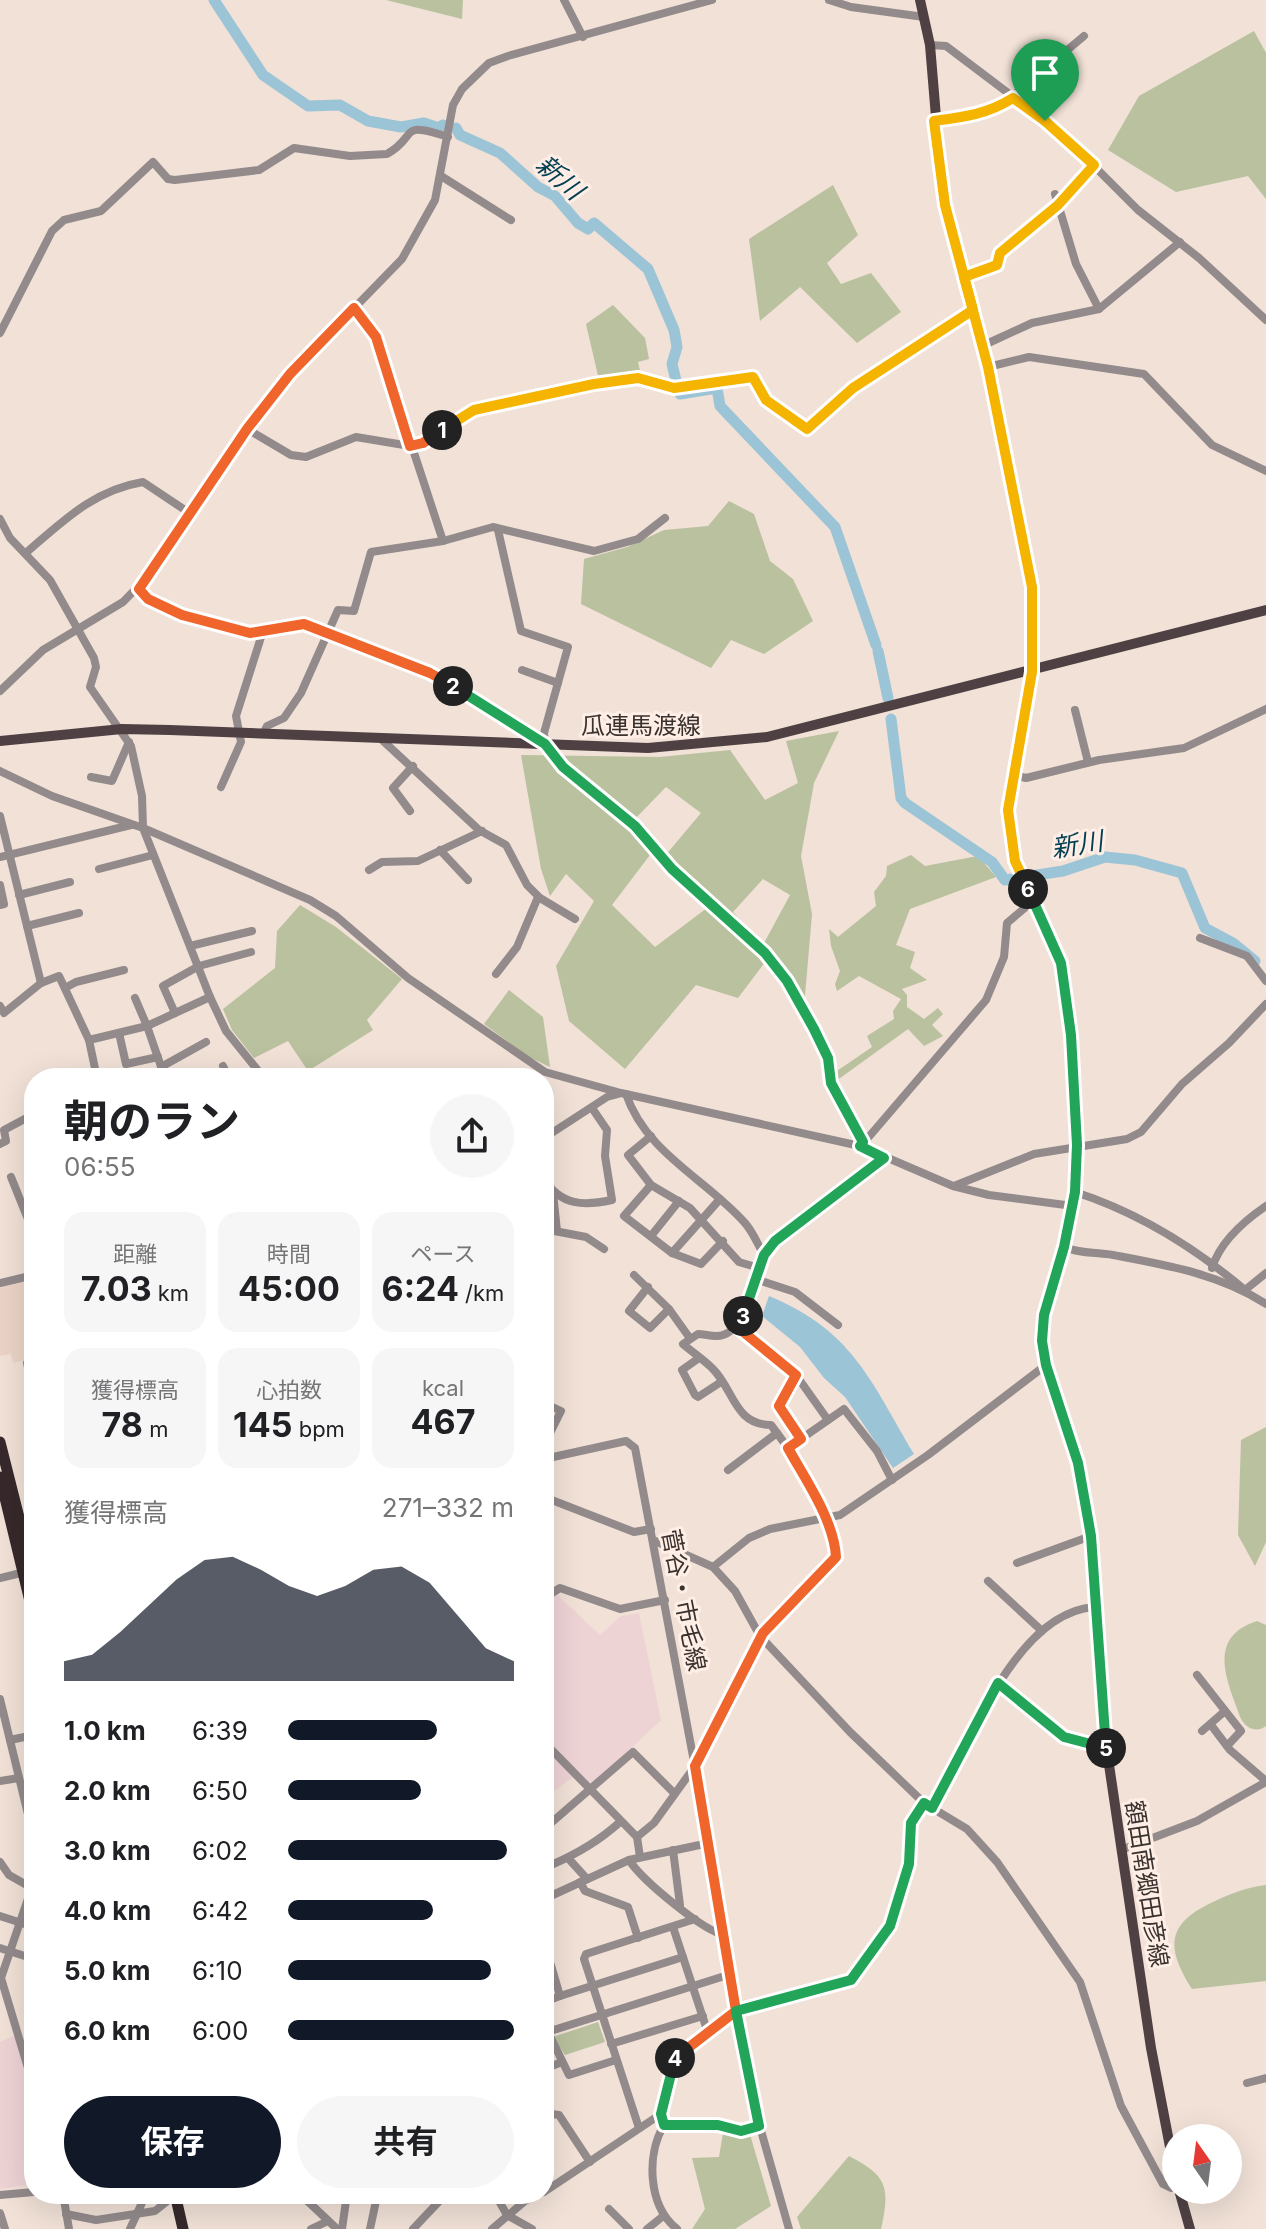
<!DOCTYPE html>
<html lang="ja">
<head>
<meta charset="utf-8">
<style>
  :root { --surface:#fff; --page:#f6f6f6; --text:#202124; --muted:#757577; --accent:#111827 }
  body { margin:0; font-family:Inter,"Noto Sans JP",sans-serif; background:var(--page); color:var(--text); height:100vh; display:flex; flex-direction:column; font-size:30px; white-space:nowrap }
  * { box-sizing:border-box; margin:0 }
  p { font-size:26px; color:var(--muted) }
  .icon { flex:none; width:44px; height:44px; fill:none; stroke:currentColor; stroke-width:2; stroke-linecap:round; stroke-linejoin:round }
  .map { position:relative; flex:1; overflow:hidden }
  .sheet { position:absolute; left:24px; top:1068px; width:530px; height:1136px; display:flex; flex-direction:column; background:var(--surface); border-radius:32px; box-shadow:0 8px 32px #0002 }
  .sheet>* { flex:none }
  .needle { width:52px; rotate:346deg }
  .buttons { position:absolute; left:1162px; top:2124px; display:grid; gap:16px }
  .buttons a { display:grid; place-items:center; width:80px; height:80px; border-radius:50%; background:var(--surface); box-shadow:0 8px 32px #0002; font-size:40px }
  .pin { position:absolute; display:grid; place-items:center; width:68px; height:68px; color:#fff; margin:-82px -34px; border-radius:50% 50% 50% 0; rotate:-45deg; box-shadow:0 0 8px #0007 }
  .pin .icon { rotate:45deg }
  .km { position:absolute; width:40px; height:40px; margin:-20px; border-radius:50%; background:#222; color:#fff; font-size:22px; line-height:40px; text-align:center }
  .round { display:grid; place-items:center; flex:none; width:84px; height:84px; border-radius:42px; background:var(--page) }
  .headline { display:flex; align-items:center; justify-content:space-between; height:136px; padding:0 40px }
  h1 { font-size:44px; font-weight:700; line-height:60px }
  .figures { display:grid; grid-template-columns:repeat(3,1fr); gap:12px; height:136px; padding:8px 40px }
  .figures div { display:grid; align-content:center; border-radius:20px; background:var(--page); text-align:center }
  .figures b { font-size:34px; font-weight:700 }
  .figures small { font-size:22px; font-weight:400 }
  .figures p { font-size:22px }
  .chart { height:224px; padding:16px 40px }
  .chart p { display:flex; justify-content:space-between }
  .chart svg { width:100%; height:144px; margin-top:8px; fill:var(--accent); opacity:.7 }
  .primary-button { display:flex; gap:16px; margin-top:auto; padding:16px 40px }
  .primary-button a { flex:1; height:92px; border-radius:48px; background:var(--accent); color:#fff; font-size:32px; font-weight:700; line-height:92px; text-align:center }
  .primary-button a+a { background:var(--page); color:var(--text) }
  ul { padding:0 40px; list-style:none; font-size:26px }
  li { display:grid; grid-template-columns:128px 96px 1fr; align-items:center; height:60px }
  li i { height:20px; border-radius:10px; background:var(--accent) }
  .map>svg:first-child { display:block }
</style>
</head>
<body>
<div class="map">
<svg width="1266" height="2229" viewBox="0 0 1266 2229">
  <rect width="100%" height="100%" fill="#f1e1d7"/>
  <!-- built -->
  <polygon fill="#ebd4c7" points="34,1278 34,1358 13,1363 11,1354 0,1356 0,1286"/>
  <!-- education -->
  <g fill="#eed3d5">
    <polygon points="555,1593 600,1635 621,1616 639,1613 661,1720 591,1786 544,1738 544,1603"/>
    <polygon points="544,1747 573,1777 544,1799"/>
    <polygon points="16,2035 34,2103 34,2184 0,2189 0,2042"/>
  </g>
  <!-- green -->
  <g fill="#b9c19e" fill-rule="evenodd">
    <polygon points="386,0 463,0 462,19"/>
    <polygon points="1254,31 1266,53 1266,199 1248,176 1176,192 1108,150 1139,96"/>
    <polygon points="833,185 858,235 827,263 841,284 871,273 901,312 857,343 800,287 760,321 749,239"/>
    <polygon points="613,305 645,338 649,359 638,362 641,375 599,380 586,324"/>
    <polygon points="729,501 754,514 770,561 793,579 813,621 764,654 731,640 711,668 581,604 584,559 627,547 664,530 708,526"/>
    <path d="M 839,731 L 814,783 L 801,856 L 812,914 L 804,1007 L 769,957 L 738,998 L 696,985 L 625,1069 L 569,1021 L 556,966 L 594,901 L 566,874 L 550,896 L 541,869 L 521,755 L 660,757 L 730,750 L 765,800 L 798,783 L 786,741 ZM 666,787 L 701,813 L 664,857 L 715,902 L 655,947 L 612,905 L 653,851 L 630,824 ZM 763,879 L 790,895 L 763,945 L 733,912 Z"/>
    <polygon points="911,855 925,866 978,856 996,877 910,909 896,945 915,952 910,968 927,980 902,989 907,995 907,1007 924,1019 938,1008 943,1014 932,1025 943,1036 924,1046 908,1029 836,1081 834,1073 872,1047 867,1036 894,1019 893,1011 901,999 859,976 837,991 835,984 840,971 831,946 829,929 838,937 876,906 874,892 886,876 887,866"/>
    <polygon points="300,905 336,927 402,979 367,1020 373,1030 308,1071 288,1041 254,1058 232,1030 223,1009 275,968 277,931"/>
    <polygon points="509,990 543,1017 550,1067 527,1056 484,1024"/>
    <polygon points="1266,1427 1266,1542 1255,1566 1238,1535 1241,1440"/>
    <path d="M 1257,1621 L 1266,1625 L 1266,1726 C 1257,1733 1247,1729 1241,1719 C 1228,1682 1205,1638 1257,1621 Z"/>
    <path d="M 1266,1885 L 1266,1981 L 1192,1989 C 1167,1949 1165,1925 1211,1903 C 1229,1894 1247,1887 1266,1885 Z"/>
    <polygon points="598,2022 605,2042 565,2055 553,2037"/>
    <polygon points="749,2131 771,2206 735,2229 692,2229 705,2209 692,2158 719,2157 723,2133"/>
    <path d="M 849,2156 C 888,2176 890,2188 881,2229 L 801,2229 L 797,2217 Z"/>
  </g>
  <!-- water -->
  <path fill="#9cc4d7" d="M 769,1296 C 853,1331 870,1380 914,1454 L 893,1468 L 845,1397 L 824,1378 L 800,1347 L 762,1316 Z"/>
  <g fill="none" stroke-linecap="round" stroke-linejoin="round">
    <!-- river -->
    <g stroke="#9cc4d7" stroke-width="11">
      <polyline points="214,0 263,75 308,106 340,105 368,121 401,127 424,123 439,128 443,125"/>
      <polyline points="456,128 460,135 500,153 538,187 555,196 578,223 588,229 594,223 648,269 674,330 677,347 672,364 677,385"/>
      <polyline points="680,394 717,388 720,406 835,527 876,645"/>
      <polyline points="878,651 888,698"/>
      <polyline points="891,719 901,798 905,803 992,862 1005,880 1063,871 1105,857 1135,860 1182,873 1205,928 1233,943 1255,961"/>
    </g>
    <!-- minor -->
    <g stroke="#928a8b" stroke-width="8">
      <polyline points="564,0 583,37"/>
      <polyline points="829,0 851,7 924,17"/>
      <polyline points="930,45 946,46 1061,133 1138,210 1199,258 1266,320"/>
      <polyline points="934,121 997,109 1084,36"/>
      <polyline points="441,176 511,220"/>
      <polyline points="1055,194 1076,264 1099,309"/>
      <polyline points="964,277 997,265 1000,253 1058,205 1094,165"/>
      <polyline points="354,308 376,337 443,541"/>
      <path d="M 0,333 L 52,231 L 64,220 L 101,211 L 153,162 L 168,179 L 175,180 L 259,170 L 294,148 L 350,156 L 387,154 C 419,136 397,120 448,137"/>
      <polyline points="982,346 1032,323 1099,309 1180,242"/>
      <polyline points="988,367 1029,357 1144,374 1212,445 1266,471"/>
      <polyline points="247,429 291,455 306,457 356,437 410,446 423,443 458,416 474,410 519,398 638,378 674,388 753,377 766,400 807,429 853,388 973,310"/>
      <polyline points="0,519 10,538 50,580 94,658 96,667 90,687 131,746 142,796 143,828 210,997 226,1031 264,1078"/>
      <polyline points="498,530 521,631 568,647 544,733 545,744"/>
      <path d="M 27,552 C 63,521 94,490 143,482 L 191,514"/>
      <polyline points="139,589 148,599 182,615 250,633 304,624 430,673 545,744 563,767 635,826 672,869 741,930 787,981 828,1058 831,1083 863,1142"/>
      <polyline points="522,670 558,683"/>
      <polyline points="0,691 43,650 123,602 155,569 242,437 290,374 402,259 435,200 453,105 462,89 489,63 508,56 712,0"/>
      <polyline points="1075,710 1088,762"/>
      <polyline points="263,734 267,726 284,718 301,693 338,610 354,611 371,552 443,541 493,527 594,551 638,539 665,518"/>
      <polyline points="380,738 479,830 506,845 527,885 540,898 575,919"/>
      <polyline points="0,771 52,796 143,828 310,900 336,916 408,978 545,1072 621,1093 860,1146 953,1186 989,1195 1073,1206"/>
      <polyline points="1013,775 1026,778 1099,760 1184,748 1266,709"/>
      <polyline points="91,777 112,781 129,742"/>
      <polyline points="221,787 241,742 236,716 262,634"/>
      <polyline points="410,811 393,788 413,766"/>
      <polyline points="0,816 41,983"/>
      <polyline points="440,850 468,880"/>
      <polyline points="0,857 131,825"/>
      <polyline points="99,869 153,855"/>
      <polyline points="369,870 382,862 418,861 482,831"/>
      <polyline points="0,885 4,904 0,905"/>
      <polyline points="19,895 70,882"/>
      <polyline points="27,926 79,913"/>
      <polyline points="1200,938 1247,956 1266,981"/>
      <polyline points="190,946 252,931"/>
      <polyline points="496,974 517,947 538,897"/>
      <polyline points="65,988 76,982 124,970"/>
      <polyline points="0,1006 4,1013 41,983 59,976 89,1040"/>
      <polyline points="175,1013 163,986 199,966 251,952"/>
      <polyline points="119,1033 126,1064 158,1057"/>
      <polyline points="223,1066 229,1078"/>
      <polyline points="161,1067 206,1042"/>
      <polyline points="97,1078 89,1040 147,1026 135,998"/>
      <polyline points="165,1078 147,1026 210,997"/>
      <path d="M 626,1094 C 646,1153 706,1179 745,1223 C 753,1232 758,1245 764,1255"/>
      <polyline points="651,1136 628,1155 651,1185 690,1208 739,1262 759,1268"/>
      <polyline points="544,1138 607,1097 618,1094"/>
      <polyline points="0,1144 6,1141 4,1130 34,1114"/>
      <polyline points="861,1146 986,1000 1004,957 1007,923 1033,901"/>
      <path d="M 884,1158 L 775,1241 C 759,1263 748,1328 723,1335 C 715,1338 706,1334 698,1334 L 683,1344 C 692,1352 703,1359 712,1368 C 734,1389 734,1425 771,1425 L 788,1448 L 844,1409 L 877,1451 L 892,1480"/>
      <polyline points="11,1177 34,1234"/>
      <path d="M 544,1179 C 561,1206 584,1206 612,1200 L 605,1156 L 607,1130 L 592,1108"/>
      <polyline points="651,1185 624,1216 672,1253 701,1264 723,1241"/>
      <polyline points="954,1186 1034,1154 1127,1139 1141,1132 1182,1084 1229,1043 1266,1004"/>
      <path d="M 1075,1192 C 1140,1213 1194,1247 1245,1290 L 1266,1273"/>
      <polyline points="553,1193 557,1231"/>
      <polyline points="544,1229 586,1237 604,1249"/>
      <polyline points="651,1236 679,1201"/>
      <path d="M 1064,1247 C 1080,1254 1096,1252 1113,1255 C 1166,1265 1220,1274 1266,1304"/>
      <polyline points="672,1253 720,1199"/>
      <path d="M 1212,1268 C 1220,1242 1244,1221 1266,1206"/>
      <polyline points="634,1275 669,1309 689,1337"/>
      <polyline points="755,1279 795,1292 838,1325"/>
      <polyline points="0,1283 34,1275"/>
      <polyline points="648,1287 629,1311 650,1328 669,1309"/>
      <polyline points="736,1326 796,1375 828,1420"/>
      <polyline points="699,1358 682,1370 695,1395 698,1397 721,1382"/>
      <polyline points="34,1361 27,1363 34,1396"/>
      <polyline points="796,1375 779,1406 801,1439"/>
      <polyline points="544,1403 561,1411 544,1445"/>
      <polyline points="544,1459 626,1441 635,1448 723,1916 748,2085 789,2229"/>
      <polyline points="728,1470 777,1433"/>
      <polyline points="544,1497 634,1532 651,1529"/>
      <polyline points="653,1540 713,1567 735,1591 760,1636 850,1732 924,1803 967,1829 997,1862 1080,1982 1121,2106 1163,2184 1171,2188 1176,2185"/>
      <polyline points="1017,1563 1091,1536"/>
      <polyline points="713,1567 749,1538 770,1529 840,1515 928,1455 1046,1365"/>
      <polyline points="0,1578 25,1572"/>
      <polyline points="988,1581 1042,1631"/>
      <polyline points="544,1598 560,1588 620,1609 665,1600"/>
      <polyline points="1197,1675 1241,1731 1227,1746"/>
      <polyline points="998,1683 1064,1737 1107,1748"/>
      <polyline points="0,1699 34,1839"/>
      <polyline points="1211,1725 1230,1750 1266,1781"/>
      <polyline points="1202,1731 1225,1711"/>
      <polyline points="10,1740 34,1735"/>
      <polyline points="544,1742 637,1837 640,1857"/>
      <polyline points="0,1781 19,1778"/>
      <path d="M 932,1808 C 968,1748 1014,1613 1094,1607"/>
      <polyline points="544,1829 633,1752 674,1793"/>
      <path d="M 637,1837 L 654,1823 L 695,1766 L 763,1633 L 836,1557 C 834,1520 805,1479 788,1448"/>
      <polyline points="673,1850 680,1905"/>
      <polyline points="1121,1850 1197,1821 1266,1782"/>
      <path d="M 544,1857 L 551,1865 C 577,1854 599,1841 620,1822"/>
      <polyline points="568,1858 587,1879"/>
      <path d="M 629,1860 C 642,1880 704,1932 725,1935"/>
      <polyline points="0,1862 9,1875 32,1888"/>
      <polyline points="34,1881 1,1978 34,2088"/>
      <polyline points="580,1882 585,1891 628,1907 638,1938"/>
      <polyline points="544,1899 629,1860 709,1843"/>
      <polyline points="0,1916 34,1927"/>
      <polyline points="673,1927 708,2033"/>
      <polyline points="0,1948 34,1959"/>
      <polyline points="544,1968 551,1965 560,1996 544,2002"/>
      <polyline points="560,1996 683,1957"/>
      <polyline points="548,2032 569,2075 616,2060"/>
      <polyline points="544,2033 731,1974"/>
      <polyline points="611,2044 703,2016"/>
      <polyline points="544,2069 562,2062"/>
      <polyline points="1247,2083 1266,2078"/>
      <polyline points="544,2113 559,2115 590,2162"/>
      <path d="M 661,2114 L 664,2125 C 646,2155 648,2206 677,2229"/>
      <polyline points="664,2125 718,2125 741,2131 759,2126"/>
      <polyline points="639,2128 584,1959 586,1954 695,1919"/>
      <polyline points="544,2192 661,2114 674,2059 736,2011 851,1980 890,1926 909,1864 911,1823 924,1803"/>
      <polyline points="63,2194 69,2229"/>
      <polyline points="300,2194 337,2229"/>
      <polyline points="495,2194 507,2215 532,2229"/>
      <polyline points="0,2195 34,2192"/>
      <polyline points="609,2209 629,2229"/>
      <polyline points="0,2213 5,2229"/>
      <polyline points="66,2214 96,2220 155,2211 175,2195"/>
      <polyline points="130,2229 146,2194"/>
      <polyline points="311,2229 328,2221"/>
      <polyline points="342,2229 347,2194"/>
      <polyline points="370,2229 376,2201 373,2194"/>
      <polyline points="413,2229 446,2194"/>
      <polyline points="492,2229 525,2201 539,2194"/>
      <polyline points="647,2229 662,2217"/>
    </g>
    <!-- major -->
    <g stroke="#4f4143" stroke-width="10">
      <polyline points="920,0 930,45 942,189 988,367 1032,587 1035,620 1032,672 1010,785 1008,830 1015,861 1061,963 1071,1035 1077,1145 1075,1192 1064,1247 1044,1315 1042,1341 1046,1365 1078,1463 1091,1538 1108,1758 1151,2048 1176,2178"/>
      <polyline points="0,741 122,729 170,730 648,748 767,737 1266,610"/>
      <polyline points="1179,2190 1190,2229"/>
    </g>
    <!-- highway -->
    <g stroke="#37292b" stroke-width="11">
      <polyline points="0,1442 34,1577"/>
      <polyline points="0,1477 34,1618"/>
      <polyline points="175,2194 183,2229"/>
    </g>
  </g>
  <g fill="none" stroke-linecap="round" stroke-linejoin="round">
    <!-- split-1 casing -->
    <g stroke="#fff" stroke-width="16">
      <polyline id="split-1" points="442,430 474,410 594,384 638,378 674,388 753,377 766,400 807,429 853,388 973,310 964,277 997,265 1000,253 1058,205 1094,165 1045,121"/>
    </g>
    <!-- split-2 casing -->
    <g stroke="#fff" stroke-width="16">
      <polyline id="split-2" points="442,430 423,443 410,446 376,337 354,308 290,374 247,429 139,589 148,599 182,615 250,633 304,624 430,673 453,686"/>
    </g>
    <!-- split-3 casing -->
    <g stroke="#fff" stroke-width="16">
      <polyline id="split-3" points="453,686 545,744 563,767 635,826 672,869 765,953 787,981 814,1029 828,1058 831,1083 863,1142 860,1146 884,1158 775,1241 764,1255 743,1316"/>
    </g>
    <!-- split-4 casing -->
    <g stroke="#fff" stroke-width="16">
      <path id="split-4" d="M 675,2058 L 736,2011 L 695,1766 L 763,1633 L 836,1557 C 834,1520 805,1479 788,1448 L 801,1439 L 779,1406 L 796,1375 L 736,1326 L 743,1316"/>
    </g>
    <!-- split-5 casing -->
    <g stroke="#fff" stroke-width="16">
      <polyline id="split-5" points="675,2058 661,2114 664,2125 718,2125 741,2131 759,2126 736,2011 851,1980 890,1926 909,1864 911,1823 924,1803 932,1808 998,1683 1064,1737 1106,1748"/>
    </g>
    <!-- split-6 casing -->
    <g stroke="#fff" stroke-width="16">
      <polyline id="split-6" points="1028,889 1061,963 1071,1035 1077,1145 1075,1192 1064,1247 1044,1315 1042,1341 1046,1365 1078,1463 1091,1536 1106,1748"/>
    </g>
    <!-- split-7 casing -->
    <g stroke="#fff" stroke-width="16">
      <path id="split-7" d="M 1028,889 L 1015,861 L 1008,810 L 1032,672 L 1032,587 L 988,367 L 945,205 L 934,121 C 964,117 988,114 1013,98 L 1045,121"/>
    </g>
    <!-- split-1 -->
    <use href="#split-1" stroke="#f5b400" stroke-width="10"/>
    <!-- split-2 -->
    <use href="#split-2" stroke="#f0652b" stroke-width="10"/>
    <!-- split-3 -->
    <use href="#split-3" stroke="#22a559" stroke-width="10"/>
    <!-- split-4 -->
    <use href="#split-4" stroke="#f0652b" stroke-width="10"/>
    <!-- split-5 -->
    <use href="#split-5" stroke="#22a559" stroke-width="10"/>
    <!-- split-6 -->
    <use href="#split-6" stroke="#22a559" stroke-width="10"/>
    <!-- split-7 -->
    <use href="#split-7" stroke="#f5b400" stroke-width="10"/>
  </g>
  <g text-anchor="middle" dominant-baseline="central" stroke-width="6" stroke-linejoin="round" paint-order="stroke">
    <!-- street labels -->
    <g font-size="24" fill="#39322f" stroke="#ffeee5">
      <text x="641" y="725">瓜連馬渡線</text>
      <text transform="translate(684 1600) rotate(79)">菅谷・市毛線</text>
      <text transform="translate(1147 1884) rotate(81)">額田南郷田彦線</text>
    </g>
    <!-- water labels -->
    <g font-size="26" font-style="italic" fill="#043f53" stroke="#ffeee5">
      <text transform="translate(560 177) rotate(41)">新川</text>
      <text transform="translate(1077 844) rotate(-9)">新川</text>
    </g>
  </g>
</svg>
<div class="buttons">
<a><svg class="needle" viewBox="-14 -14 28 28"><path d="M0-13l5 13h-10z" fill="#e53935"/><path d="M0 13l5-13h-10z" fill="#757577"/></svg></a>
</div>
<div class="pin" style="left:1045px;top:121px;background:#1e9e55"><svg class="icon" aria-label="arrive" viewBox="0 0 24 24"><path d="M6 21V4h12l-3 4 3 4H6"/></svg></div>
<b class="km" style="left:442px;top:430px">1</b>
<b class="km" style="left:453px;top:686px">2</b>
<b class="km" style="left:743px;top:1316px">3</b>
<b class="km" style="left:675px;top:2058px">4</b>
<b class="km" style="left:1106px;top:1748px">5</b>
<b class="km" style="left:1028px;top:889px">6</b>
<section class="sheet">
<div class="headline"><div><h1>朝のラン</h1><p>06:55</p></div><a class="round"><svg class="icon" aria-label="share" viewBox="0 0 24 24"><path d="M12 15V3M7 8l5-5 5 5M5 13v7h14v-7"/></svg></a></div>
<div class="figures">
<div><p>距離</p><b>7.03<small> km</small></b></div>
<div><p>時間</p><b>45:00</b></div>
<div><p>ペース</p><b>6:24<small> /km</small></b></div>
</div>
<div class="figures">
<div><p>獲得標高</p><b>78<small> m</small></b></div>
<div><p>心拍数</p><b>145<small> bpm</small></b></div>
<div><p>kcal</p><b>467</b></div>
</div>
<div class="chart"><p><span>獲得標高</span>271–332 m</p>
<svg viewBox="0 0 160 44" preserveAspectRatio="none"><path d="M0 44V38L10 36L20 29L30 21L40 13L50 7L60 6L70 10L80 15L90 18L100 15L110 10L120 9L130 14L140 24L150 34L160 38V44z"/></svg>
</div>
<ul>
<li><b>1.0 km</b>6:39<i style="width:66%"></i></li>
<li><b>2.0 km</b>6:50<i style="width:59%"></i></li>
<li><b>3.0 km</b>6:02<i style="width:97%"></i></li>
<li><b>4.0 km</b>6:42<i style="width:64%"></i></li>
<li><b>5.0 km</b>6:10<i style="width:90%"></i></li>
<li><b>6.0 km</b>6:00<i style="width:100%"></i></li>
</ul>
<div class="primary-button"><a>保存</a><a>共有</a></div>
</section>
</div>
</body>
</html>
